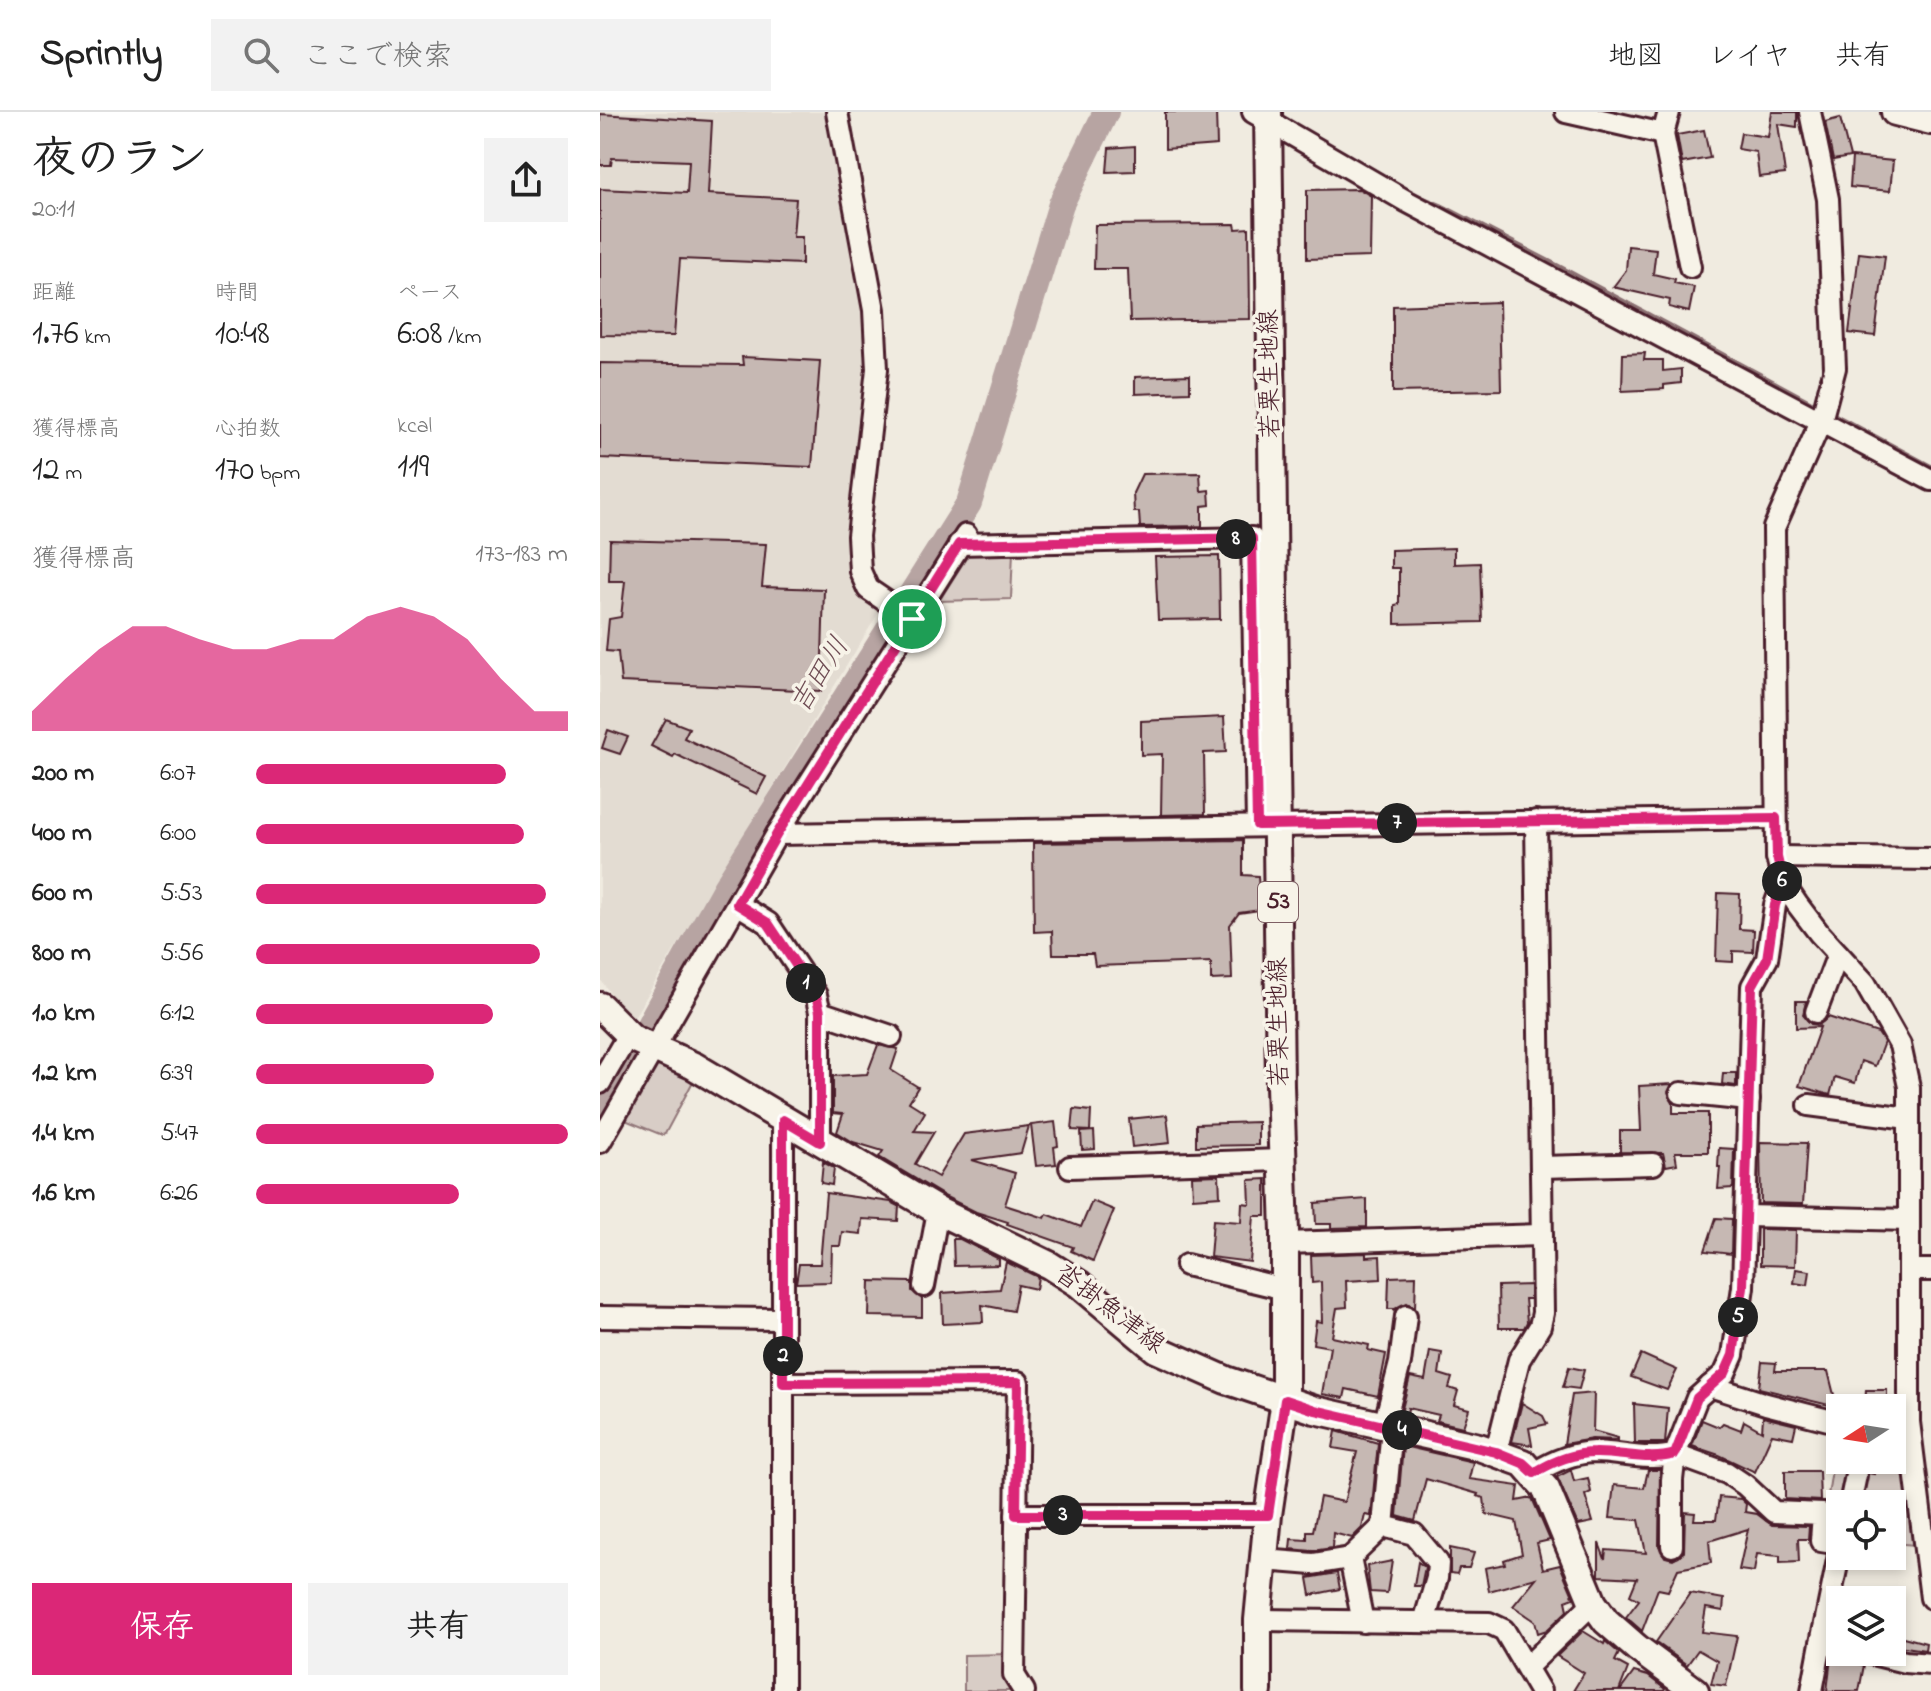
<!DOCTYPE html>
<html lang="ja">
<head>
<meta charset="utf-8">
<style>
  :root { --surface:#fff; --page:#f2f2f2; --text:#222; --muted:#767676; --line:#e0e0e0; --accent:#db2777 }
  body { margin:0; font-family:"Indie Flower","Klee One",sans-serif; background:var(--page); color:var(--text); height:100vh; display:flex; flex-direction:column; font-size:30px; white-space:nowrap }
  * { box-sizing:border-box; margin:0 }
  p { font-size:26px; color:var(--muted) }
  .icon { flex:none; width:44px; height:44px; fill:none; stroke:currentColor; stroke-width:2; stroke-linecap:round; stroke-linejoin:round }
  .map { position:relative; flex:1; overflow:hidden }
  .sheet { display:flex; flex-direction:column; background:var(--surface); width:600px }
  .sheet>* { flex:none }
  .needle { width:52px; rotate:258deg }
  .fabs { position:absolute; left:1226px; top:1282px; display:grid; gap:16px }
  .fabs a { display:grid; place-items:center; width:80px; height:80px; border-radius:0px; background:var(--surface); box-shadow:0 4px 12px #0003; font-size:40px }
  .pin { position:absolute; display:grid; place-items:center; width:68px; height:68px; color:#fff; margin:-34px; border:4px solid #fff; border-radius:50%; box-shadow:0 2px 8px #0007 }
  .km { position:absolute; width:40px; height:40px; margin:-20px; border-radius:50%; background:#222; color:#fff; font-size:22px; line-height:40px; text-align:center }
  .round { display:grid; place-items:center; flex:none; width:84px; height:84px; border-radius:0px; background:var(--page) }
  .summary { display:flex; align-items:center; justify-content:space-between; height:136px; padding:0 32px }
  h1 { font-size:44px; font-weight:600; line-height:60px }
  .stats { display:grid; grid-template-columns:repeat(3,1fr); gap:12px; height:136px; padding:8px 32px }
  .stats div { display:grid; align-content:center }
  .stats b { font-size:34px; font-weight:600 }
  .stats small { font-size:22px; font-weight:400 }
  .stats p { font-size:22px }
  .chart { height:224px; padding:16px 32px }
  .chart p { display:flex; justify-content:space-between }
  .chart svg { width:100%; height:144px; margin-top:8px; fill:var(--accent); opacity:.7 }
  .button { display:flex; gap:16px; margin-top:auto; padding:16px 32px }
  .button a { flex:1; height:92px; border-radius:0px; background:var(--accent); color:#fff; font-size:32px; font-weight:600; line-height:92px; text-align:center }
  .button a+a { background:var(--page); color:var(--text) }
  ul { padding:0 32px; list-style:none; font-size:26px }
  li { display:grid; grid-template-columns:128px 96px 1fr; align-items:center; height:60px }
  li i { height:20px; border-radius:10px; background:var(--accent) }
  header { display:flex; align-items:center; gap:48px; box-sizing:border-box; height:112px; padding:0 40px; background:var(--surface); border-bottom:2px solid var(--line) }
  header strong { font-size:38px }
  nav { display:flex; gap:44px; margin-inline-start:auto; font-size:28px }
  .search { width:560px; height:72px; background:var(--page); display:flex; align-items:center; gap:20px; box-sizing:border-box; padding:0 28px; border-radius:0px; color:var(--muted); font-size:30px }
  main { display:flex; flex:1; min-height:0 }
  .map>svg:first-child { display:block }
</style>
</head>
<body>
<header>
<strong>Sprintly</strong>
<div class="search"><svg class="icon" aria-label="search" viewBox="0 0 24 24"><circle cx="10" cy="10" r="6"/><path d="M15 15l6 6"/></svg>ここで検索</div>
<nav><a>地図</a><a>レイヤ</a><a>共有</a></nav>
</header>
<main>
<section class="sheet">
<div class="summary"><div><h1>夜のラン</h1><p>20:11</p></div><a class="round"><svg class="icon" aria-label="share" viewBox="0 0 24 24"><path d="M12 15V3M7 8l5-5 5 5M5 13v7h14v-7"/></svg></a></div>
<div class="stats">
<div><p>距離</p><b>1.76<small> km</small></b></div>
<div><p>時間</p><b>10:48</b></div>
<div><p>ペース</p><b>6:08<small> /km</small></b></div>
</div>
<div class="stats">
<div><p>獲得標高</p><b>12<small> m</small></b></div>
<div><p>心拍数</p><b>170<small> bpm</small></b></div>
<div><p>kcal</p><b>119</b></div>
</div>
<div class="chart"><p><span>獲得標高</span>173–183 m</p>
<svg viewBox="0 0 160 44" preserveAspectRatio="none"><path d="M0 44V38L10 28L20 19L30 12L40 12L50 16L60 19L70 19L80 16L90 16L100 9L110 6L120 9L130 16L140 28L150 38L160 38V44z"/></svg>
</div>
<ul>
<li><b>200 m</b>6:07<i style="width:80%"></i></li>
<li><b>400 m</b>6:00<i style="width:86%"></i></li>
<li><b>600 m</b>5:53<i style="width:93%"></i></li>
<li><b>800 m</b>5:56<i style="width:91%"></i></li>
<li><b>1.0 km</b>6:12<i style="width:76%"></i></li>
<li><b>1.2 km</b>6:39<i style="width:57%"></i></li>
<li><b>1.4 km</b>5:47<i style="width:100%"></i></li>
<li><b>1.6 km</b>6:26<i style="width:65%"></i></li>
</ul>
<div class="button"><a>保存</a><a>共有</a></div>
</section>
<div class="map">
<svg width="1331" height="1579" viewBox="0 0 1331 1579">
  <rect width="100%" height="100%" fill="#f0ebe0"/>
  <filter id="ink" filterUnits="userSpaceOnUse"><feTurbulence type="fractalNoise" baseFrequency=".0125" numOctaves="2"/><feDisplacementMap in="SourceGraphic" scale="16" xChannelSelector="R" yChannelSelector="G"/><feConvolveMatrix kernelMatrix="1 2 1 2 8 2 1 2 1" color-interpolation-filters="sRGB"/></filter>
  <g filter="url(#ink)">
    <!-- built -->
    <polygon fill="#e3dcd2" points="0,0 224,0 260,182 265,258 248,419 247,448 255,477 279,500 31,910 0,867"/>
    <!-- green -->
    <g fill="#d8cdc6" stroke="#917678" stroke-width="2">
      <polygon points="413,439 411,487 339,489 370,440"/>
      <polygon points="54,948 97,962 65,1022 62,1023 25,1008"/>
      <polygon points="1238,1318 1240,1318 1240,1348 1292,1348 1292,1318 1300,1318 1315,1433 1292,1431 1292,1392 1240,1392 1240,1426 1222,1423"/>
      <polygon points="409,1542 416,1579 364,1579 364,1543"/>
    </g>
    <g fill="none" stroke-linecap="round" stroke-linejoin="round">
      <!-- stream -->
      <g stroke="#8b6f72" stroke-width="4">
        <polyline points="805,78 841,93 959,154 1219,294"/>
        <polyline points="1230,300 1331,354"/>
      </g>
      <!-- river -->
      <polyline stroke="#b7a4a2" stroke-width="26" points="0,1010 53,905 125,776 369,391 461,92 506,0"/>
    </g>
    <!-- building -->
    <g fill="#c6b8b3" stroke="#4a1f2b" stroke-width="2">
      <polygon points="565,0 616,0 617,33 565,37"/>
      <polygon points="1172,0 1197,0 1197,15 1178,12 1185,62 1159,65 1156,40 1138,37 1141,21 1168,25"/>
      <polygon points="0,2 112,9 108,82 196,87 193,125 202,125 202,152 80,147 74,224 0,223 0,77 87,81 89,49 12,46 11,53 0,53"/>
      <polygon points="1240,6 1250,45 1233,48 1225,10"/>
      <polygon points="1104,18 1110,46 1082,51 1077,23"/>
      <polygon points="535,34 535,59 507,60 509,36"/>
      <polygon points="1252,45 1293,49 1290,79 1250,75"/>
      <polygon points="759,77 771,84 770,145 707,147 707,78"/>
      <polygon points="635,112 636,117 649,116 650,207 530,209 528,157 494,157 495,113"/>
      <polygon points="1028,134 1056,137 1053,162 1075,167 1074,171 1094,175 1089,200 1069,195 1070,188 1013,175 1026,158"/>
      <polygon points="1259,141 1285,144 1275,224 1249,221"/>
      <polygon points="899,190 901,278 793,280 793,194"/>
      <polygon points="1045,241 1044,248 1063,248 1063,259 1081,257 1081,271 1064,273 1064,277 1022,279 1023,242"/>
      <polygon points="142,245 220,249 212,355 0,346 0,251 143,253"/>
      <polygon points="590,263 590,280 535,282 535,265"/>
      <polygon points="600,361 601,379 609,378 610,393 602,394 602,414 540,415 539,400 534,400 533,381 542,362"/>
      <polygon points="10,428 166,432 162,475 224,477 221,579 21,570 18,540 6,539 9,507 21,505 25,469 9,469"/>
      <polygon points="854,436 854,452 880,451 882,510 795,512 795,493 799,492 799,456 791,456 791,438"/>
      <polygon points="619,444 620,507 558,508 555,445"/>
      <polygon points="624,605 626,640 604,641 605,702 561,703 562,642 541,643 541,609"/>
      <polygon points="66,607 89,616 84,626 166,665 157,682 75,642 73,645 51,634"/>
      <polygon points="8,618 28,625 20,642 2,636"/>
      <polygon points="643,728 643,763 658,764 660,798 639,801 630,813 632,867 611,868 611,850 495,854 493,842 453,842 452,819 434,820 433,731"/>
      <polygon points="1118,781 1140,782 1139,817 1154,818 1153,840 1133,839 1133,850 1116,849"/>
      <polygon points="1196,889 1206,889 1203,903 1211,912 1219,913 1228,905 1278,921 1284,930 1275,954 1261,949 1255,971 1235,965 1230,983 1199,974 1220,915 1196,916"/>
      <polygon points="278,933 298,937 291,958 318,975 309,990 325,1000 314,1019 334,1020 315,1052 338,1065 364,1022 429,1014 421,1041 372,1048 415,1061 405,1093 445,1106 447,1102 481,1115 492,1089 514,1098 493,1149 471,1139 473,1135 407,1112 408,1110 376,1100 346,1085 279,1045 283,1039 253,1030 237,1020 243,1002 233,1001 233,964 267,962"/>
      <polygon points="1123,961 1136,961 1136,974 1122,972"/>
      <polygon points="1072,972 1068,980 1073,991 1073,1001 1108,1001 1108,1040 1075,1040 1077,1052 1066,1054 1063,1041 1020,1040 1020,1019 1041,1019 1039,974"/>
      <polygon points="474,997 491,999 490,1019 472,1018"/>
      <polygon points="567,1003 570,1031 532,1035 529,1007"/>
      <polygon points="455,1010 458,1034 454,1035 456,1052 436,1054 431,1013"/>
      <polygon points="658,1010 658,1033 596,1034 596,1012"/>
      <polygon points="494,1019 495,1037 482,1038 481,1020"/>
      <polygon points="1160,1030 1207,1031 1203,1092 1161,1091"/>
      <polygon points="1119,1036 1134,1037 1133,1076 1118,1077 1120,1055 1118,1055"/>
      <polygon points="223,1050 234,1056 232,1073 221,1071"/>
      <polygon points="619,1063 620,1084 593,1086 592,1064"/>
      <polygon points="666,1067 666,1104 654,1104 650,1150 610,1145 613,1108 641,1110 642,1091 650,1092 649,1068"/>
      <polygon points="226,1081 291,1090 299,1094 298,1109 262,1107 261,1122 242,1120 240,1134 232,1134 231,1170 196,1171 199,1152 220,1152"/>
      <polygon points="767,1087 767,1115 731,1116 731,1112 716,1112 715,1091"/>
      <polygon points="1116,1106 1132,1107 1131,1142 1105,1139"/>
      <polygon points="1160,1117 1196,1118 1195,1154 1160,1153"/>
      <polygon points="353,1127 360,1127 399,1147 399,1153 354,1154"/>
      <polygon points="766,1141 766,1145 780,1144 781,1167 746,1169 747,1195 737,1196 732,1225 769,1233 768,1238 786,1242 778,1284 746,1277 744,1286 722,1282 730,1235 713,1232 716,1209 722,1210 721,1170 712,1171 711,1143"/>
      <polygon points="406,1150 438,1165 436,1177 418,1173 413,1199 382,1193 383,1210 343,1212 342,1181 400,1177"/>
      <polygon points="1196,1157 1210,1159 1208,1173 1194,1171"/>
      <polygon points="816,1164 815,1196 807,1191 795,1197 788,1197 789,1165"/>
      <polygon points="270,1169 312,1170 312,1179 322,1187 322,1205 269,1204"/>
      <polygon points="930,1173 930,1187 925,1187 927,1210 924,1216 899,1216 898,1174"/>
      <polygon points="830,1239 842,1241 839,1262 852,1266 849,1276 858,1279 854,1293 869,1297 863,1315 837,1309 839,1303 808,1296 807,1302 801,1301 810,1265 825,1268"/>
      <polygon points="1041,1242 1077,1258 1067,1278 1031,1265"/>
      <polygon points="1162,1250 1176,1251 1175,1259 1228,1259 1237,1295 1159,1276"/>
      <polygon points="969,1255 984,1258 979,1277 963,1275"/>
      <polygon points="1266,1278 1287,1278 1287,1296 1265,1296"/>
      <polygon points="994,1281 993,1319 1018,1326 1018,1328 992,1327 964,1332 972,1283"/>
      <polygon points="922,1291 943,1304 947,1312 929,1316 932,1333 912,1330"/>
      <polygon points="1034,1292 1068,1296 1065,1331 1035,1331"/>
      <polygon points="1163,1305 1196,1313 1193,1326 1172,1322 1155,1360 1119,1343 1092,1334 1102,1308 1119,1315 1123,1311 1141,1318 1144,1309 1162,1319"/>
      <polygon points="736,1319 778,1331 771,1404 765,1403 762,1416 752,1426 733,1421 732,1436 712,1439 690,1437 691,1427 707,1428 707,1419 713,1419 720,1385 744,1390 757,1340 733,1336"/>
      <polygon points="803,1334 873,1350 869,1367 919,1374 917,1389 932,1386 950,1428 937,1431 943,1457 960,1453 974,1486 966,1489 968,1498 947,1518 938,1521 935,1509 913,1494 936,1466 889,1479 885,1456 905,1452 904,1448 922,1442 916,1409 886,1402 884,1386 877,1384 878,1382 826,1367 815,1409 797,1404"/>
      <polygon points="1234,1348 1276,1348 1274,1362 1269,1361 1265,1354 1259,1351 1251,1351 1245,1356 1233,1353"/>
      <polygon points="971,1358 974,1369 988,1366 991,1380 985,1383 993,1410 978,1413 957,1365"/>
      <polygon points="1048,1358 1060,1358 1059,1434 1065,1445 1073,1447 1084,1440 1085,1400 1095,1401 1094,1408 1116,1408 1119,1385 1141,1387 1146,1392 1145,1400 1157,1402 1172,1413 1209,1414 1208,1427 1198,1427 1199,1450 1180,1451 1180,1444 1157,1442 1154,1460 1139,1458 1148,1417 1109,1429 1111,1451 1078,1457 1068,1479 1058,1477 1042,1519 1026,1505 1039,1488 1030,1483 1037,1466 999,1464 999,1431 1005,1447 1006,1438 1046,1441 1039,1408 1010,1406 1014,1373 1044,1376"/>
      <polygon points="1185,1359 1219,1359 1220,1389 1185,1387"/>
      <polygon points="850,1436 874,1441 869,1456 859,1456 857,1462 850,1461"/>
      <polygon points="792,1449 787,1481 770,1480 767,1454"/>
      <polygon points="818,1450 825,1455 821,1474 814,1474"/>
      <polygon points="737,1461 740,1477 711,1483 708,1466"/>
      <polygon points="1090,1481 1124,1487 1123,1499 1106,1496 1102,1520 1137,1524 1126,1574 1111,1572 1117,1549 1098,1538 1087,1553 1056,1530"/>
      <polygon points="983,1519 1004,1532 1005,1529 1019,1541 1015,1549 1028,1556 1019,1579 973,1579 984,1561 957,1544"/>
      <polygon points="1292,1522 1326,1531 1325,1538 1292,1533"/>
      <polygon points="1231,1546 1264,1553 1259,1579 1227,1579"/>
      <polygon points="1034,1560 1048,1564 1065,1577 1064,1579 1020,1579"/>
    </g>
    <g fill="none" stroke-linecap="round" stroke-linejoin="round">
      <!-- minor casing -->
      <g stroke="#4a1f2b" stroke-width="26">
        <g id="minor">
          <polyline points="237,0 274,198 277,257 258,424 260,459 268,477 312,507"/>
          <polyline points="653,0 806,89 1331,368"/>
          <polyline points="966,0 1063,22 1069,0"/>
          <polyline points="1210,0 1228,87 1235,256 1221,309 1174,416 1177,745 1183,771 1197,792 1219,821 1265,871 1300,933 1309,975 1309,1310 1331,1486"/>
          <polyline points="1063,22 1090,155"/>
          <polyline points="359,432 652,426 657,713"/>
          <polyline points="177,722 1176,706"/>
          <polyline points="1177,745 1331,747"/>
          <polyline points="137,792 168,811 216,883 220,900 220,1030"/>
          <polyline points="220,900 291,924"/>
          <polyline points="1216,900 1238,842"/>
          <polyline points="0,971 28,923"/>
          <polyline points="1081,981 1149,988"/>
          <polyline points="1209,993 1308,1006"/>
          <polyline points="0,1030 177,722 366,423"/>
          <polyline points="470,1055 683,1048"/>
          <polyline points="941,1055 1053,1052"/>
          <polyline points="1146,1104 1309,1108"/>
          <polyline points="685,1131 942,1123"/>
          <polyline points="586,1153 685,1177"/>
          <polyline points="1310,1158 1331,1158"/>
          <polyline points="324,1174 338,1099"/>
          <polyline points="0,1205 182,1207"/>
          <polyline points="183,1271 418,1270 414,1563 424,1579"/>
          <polyline points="1110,1274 1166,1292 1240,1311"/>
          <polyline points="784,1314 800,1251 806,1204"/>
          <polyline points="792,1316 783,1414 814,1422 838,1451 837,1466 824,1510"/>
          <polyline points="896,1340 919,1248 940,1214 943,1201 936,709"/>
          <path d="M 934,1361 C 952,1350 972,1341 993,1340 C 1021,1340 1048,1350 1075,1342 L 1097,1286 L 1125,1261 L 1133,1243 L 1143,1175 L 1152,874 L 1167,847 L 1175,793 L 1183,771"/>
          <polyline points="1250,1392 1256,1363"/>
          <polyline points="416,1403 668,1403"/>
          <polyline points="1072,1434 1072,1368 1075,1342 1127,1361 1145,1373 1174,1400 1223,1402 1221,1429 1240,1432"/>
          <polyline points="1240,1438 1221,1531 1240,1535"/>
          <polyline points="664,1448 713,1452 750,1446"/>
          <polyline points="658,1508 889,1511 904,1518 940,1579"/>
          <polyline points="763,1510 750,1446 783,1414"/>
          <polyline points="1264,1540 1305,1550 1331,1552"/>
          <polyline points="927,1555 993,1491"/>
          <polyline points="183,1579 183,1008"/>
          <polyline points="1212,1579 1221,1531"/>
        </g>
      </g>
      <!-- major casing -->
      <g stroke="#4a1f2b" stroke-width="32">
        <g id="major">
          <polyline points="1295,0 1331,9"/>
          <polyline points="0,894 32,926 94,954 338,1099 449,1153 479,1172 556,1237 626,1268 715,1298 879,1335 923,1351 946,1377 993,1491 1006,1509 1037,1536 1095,1579"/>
          <polyline points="658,1579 658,1508 668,1403 685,1288 685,1120 680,974 668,0"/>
        </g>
      </g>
      <!-- minor -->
      <use href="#minor" stroke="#f7f3e8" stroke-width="20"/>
      <!-- major -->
      <use href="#major" stroke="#f7f3e8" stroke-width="26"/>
    </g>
  </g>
  <g fill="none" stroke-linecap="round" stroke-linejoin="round" filter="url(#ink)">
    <!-- route casing -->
    <g stroke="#fff" stroke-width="16">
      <path id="route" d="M 652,426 L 657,713 L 1176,706 L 1177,745 L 1183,771 L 1175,793 L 1167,847 L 1152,874 L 1143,1175 L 1133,1243 L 1125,1261 L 1097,1286 L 1075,1342 C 1048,1350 1021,1340 994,1341 C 972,1341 952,1350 934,1361 L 923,1351 L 896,1340 L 715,1298 L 685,1288 L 668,1403 L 416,1403 L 418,1270 L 183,1271 L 183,1008 L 220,1030 L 220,900 L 216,883 L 168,811 L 137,792 L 177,722 L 359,432 Z"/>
    </g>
    <!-- route -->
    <use href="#route" stroke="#db2777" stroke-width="10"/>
  </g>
  <g text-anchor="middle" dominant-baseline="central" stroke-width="7" stroke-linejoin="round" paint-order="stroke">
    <!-- shield labels -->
    <rect fill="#f7f3e8" stroke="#7e5f64" stroke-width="2" x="658" y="770" width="40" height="40" rx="6"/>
    <g font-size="24" font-weight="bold" fill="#4a1f2b">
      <text x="678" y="790">53</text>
    </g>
    <!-- street labels -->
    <g font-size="26" fill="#4a1f2b" stroke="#f7f3e8">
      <text transform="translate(671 262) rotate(-91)">若栗生地線</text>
      <text transform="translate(680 910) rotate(-91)">若栗生地線</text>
      <text transform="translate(509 1198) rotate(37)">沓掛魚津線</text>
    </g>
    <!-- water labels -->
    <g font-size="28" font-style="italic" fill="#704e55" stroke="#f7f3e8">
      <text transform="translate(221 564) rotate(-58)">吉田川</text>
    </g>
  </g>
</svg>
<div class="fabs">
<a><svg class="needle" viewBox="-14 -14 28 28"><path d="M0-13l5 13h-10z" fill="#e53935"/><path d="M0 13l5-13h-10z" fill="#767676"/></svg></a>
<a><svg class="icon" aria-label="locate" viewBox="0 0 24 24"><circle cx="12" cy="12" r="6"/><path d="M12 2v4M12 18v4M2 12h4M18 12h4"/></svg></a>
<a><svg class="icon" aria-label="layers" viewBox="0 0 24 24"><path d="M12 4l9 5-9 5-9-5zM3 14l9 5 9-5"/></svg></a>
</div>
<div class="pin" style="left:312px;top:507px;background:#1e9e55"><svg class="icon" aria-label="arrive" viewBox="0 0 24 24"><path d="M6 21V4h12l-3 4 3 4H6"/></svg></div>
<b class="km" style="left:206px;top:871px">1</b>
<b class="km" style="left:183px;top:1244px">2</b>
<b class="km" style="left:463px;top:1403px">3</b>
<b class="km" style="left:802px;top:1318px">4</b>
<b class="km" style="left:1138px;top:1205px">5</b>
<b class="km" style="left:1182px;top:769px">6</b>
<b class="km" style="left:797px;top:711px">7</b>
<b class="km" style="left:636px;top:427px">8</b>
</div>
</main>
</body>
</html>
